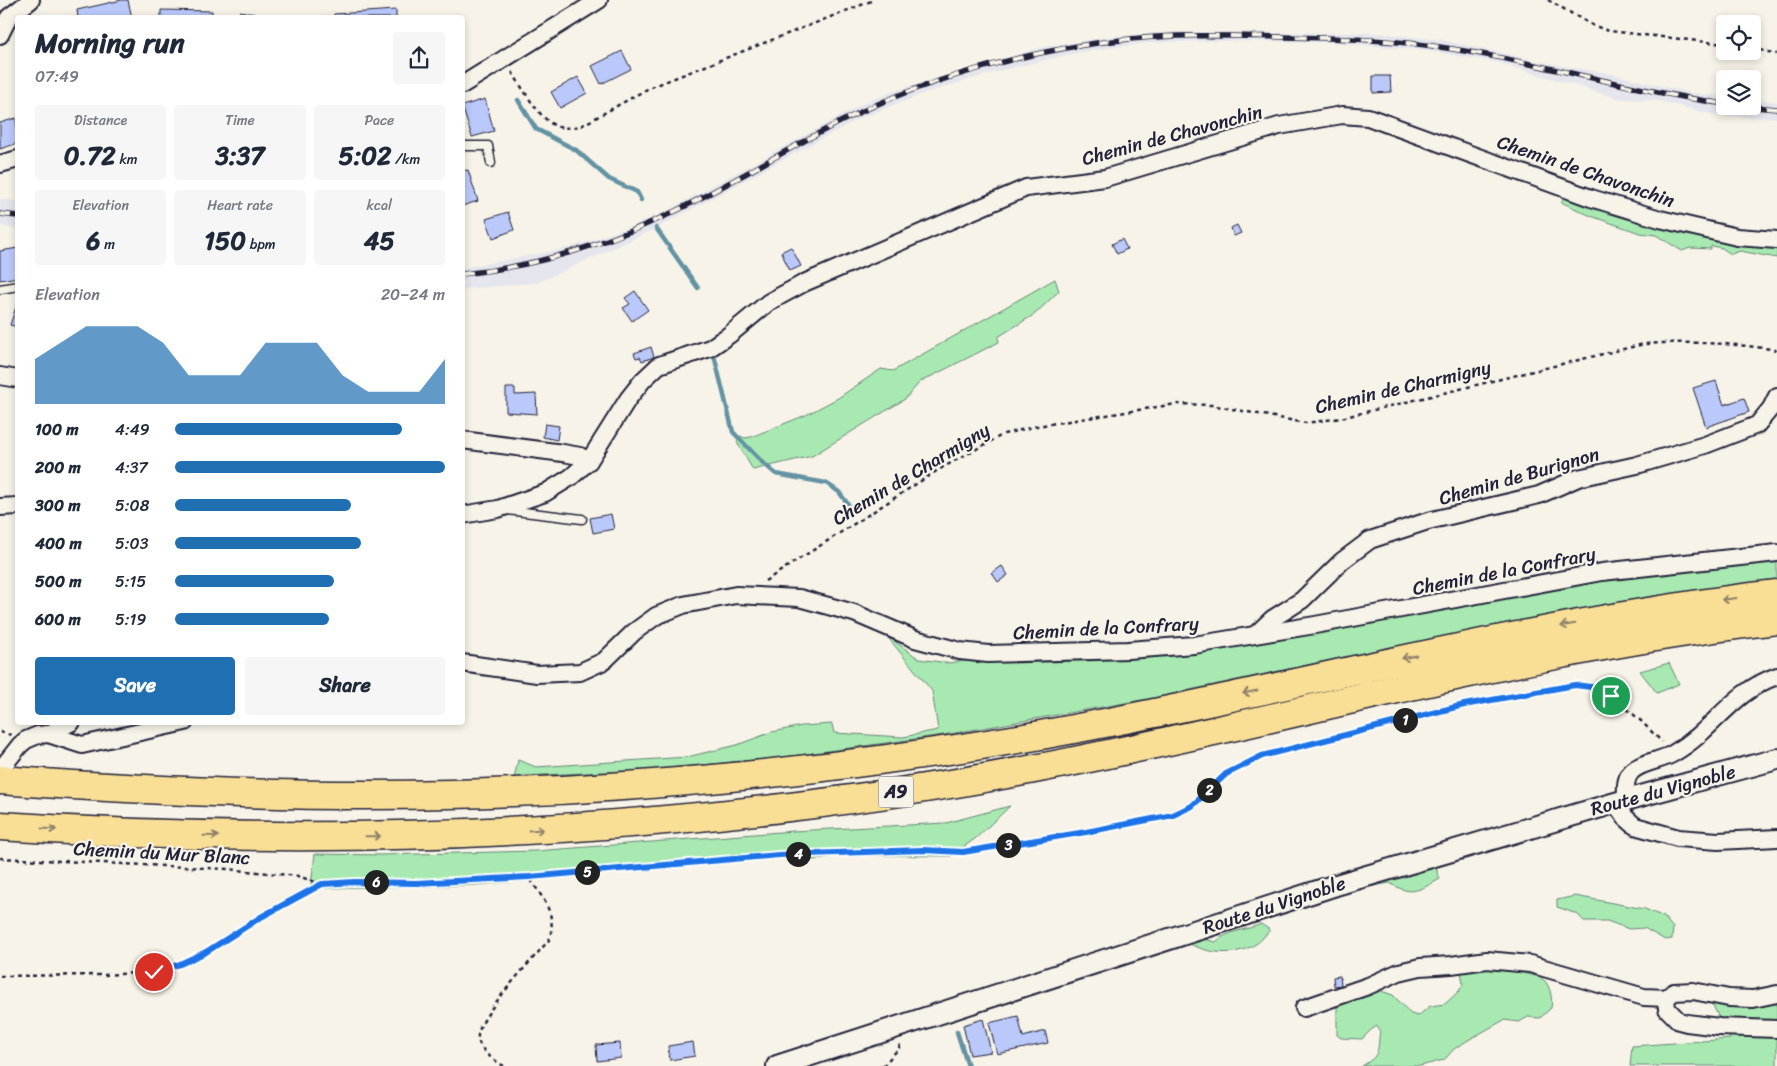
<!DOCTYPE html>
<html lang="en">
<head>
<meta charset="utf-8">
<style>
  :root { --surface:#fff; --page:#f6f6f7; --text:#1f2937; --muted:#747a83; --accent:#1f6fb2 }
  body { margin:0; font-family:Sriracha,sans-serif; background:var(--page); color:var(--text); height:100vh; display:flex; flex-direction:column; font-size:19px; white-space:nowrap }
  * { box-sizing:border-box; margin:0 }
  p { font-size:16px; color:var(--muted) }
  .icon { flex:none; width:28px; height:28px; fill:none; stroke:currentColor; stroke-width:2; stroke-linecap:round; stroke-linejoin:round }
  .map { position:relative; flex:1; overflow:hidden }
  .sheet { position:absolute; left:15px; top:15px; width:450px; height:710px; display:flex; flex-direction:column; background:var(--surface); border-radius:5px; box-shadow:0 2px 8px #0003 }
  .sheet>* { flex:none }
  .controls { position:absolute; left:1716px; top:15px; display:grid; gap:10px }
  .controls a { display:grid; place-items:center; width:45px; height:45px; border-radius:5px; background:var(--surface); box-shadow:0 2px 8px #0003; font-size:25px }
  .pin { position:absolute; display:grid; place-items:center; width:42px; height:42px; color:#fff; margin:-21px; border:2px solid #fff; border-radius:50%; box-shadow:0 1px 5px #0007 }
  .km { position:absolute; width:25px; height:25px; margin:-12px; border-radius:50%; background:#222; color:#fff; font-size:14px; line-height:25px; text-align:center }
  .round { display:grid; place-items:center; flex:none; width:52px; height:52px; border-radius:5px; background:var(--page) }
  .head { display:flex; align-items:center; justify-content:space-between; height:85px; padding:0 20px }
  h1 { font-size:28px; font-weight:800; line-height:38px }
  .figures { display:grid; grid-template-columns:repeat(3,1fr); gap:8px; height:85px; padding:5px 20px }
  .figures div { display:grid; align-content:center; border-radius:5px; background:var(--page); text-align:center }
  .figures b { font-size:25px; font-weight:800 }
  .figures small { font-size:14px; font-weight:400 }
  .figures p { font-size:14px }
  .chart { height:140px; padding:10px 20px }
  .chart p { display:flex; justify-content:space-between }
  .chart svg { width:100%; height:90px; margin-top:5px; fill:var(--accent); opacity:.7 }
  .cta { display:flex; gap:10px; margin-top:auto; padding:10px 20px }
  .cta a { flex:1; height:58px; border-radius:5px; background:var(--accent); color:#fff; font-size:20px; font-weight:800; line-height:58px; text-align:center }
  .cta a+a { background:var(--page); color:var(--text) }
  ul { padding:0 20px; list-style:none; font-size:16px }
  li { display:grid; grid-template-columns:80px 60px 1fr; align-items:center; height:38px }
  li i { height:12px; border-radius:6px; background:var(--accent) }
  .map>svg:first-child { display:block }
</style>
</head>
<body>
<div class="map">
<svg width="1777" height="1066" viewBox="0 0 1777 1066">
  <rect width="100%" height="100%" fill="#f7f3e8"/>
  <filter id="ink" filterUnits="userSpaceOnUse"><feTurbulence type="fractalNoise" baseFrequency=".02" numOctaves="2"/><feDisplacementMap in="SourceGraphic" scale="10" xChannelSelector="R" yChannelSelector="G"/><feConvolveMatrix kernelMatrix="1 2 1 2 8 2 1 2 1" color-interpolation-filters="sRGB"/></filter>
  <g filter="url(#ink)">
    <!-- built -->
    <g fill="#e5e6ed">
      <polygon points="1173,32 1377,33 1441,40 1557,65 1608,73 1690,93 1725,96 1725,106 1752,106 1753,99 1777,102 1777,118 1718,116 1659,101 1620,99 1500,63 1422,50 1326,42 1215,41 1147,43 1081,52 999,71 928,92 860,118 655,229 537,283 463,289 463,268 569,248 627,228 665,212 866,102 900,89 1043,47 1107,37"/>
      <polygon points="0,199 17,201 17,229 0,226"/>
    </g>
    <!-- green -->
    <g fill="#a8e9b2" stroke="#658676">
      <polygon points="1568,193 1777,245 1777,258 1740,251 1731,254 1722,248 1711,246 1711,249 1690,248 1682,251 1656,235 1640,233 1591,216 1561,202"/>
      <polygon points="1055,279 1059,291 1035,314 998,337 999,342 920,382 905,399 812,456 753,470 737,442 740,436 745,438 751,437 806,415 838,398 881,369 893,371"/>
      <polygon points="1777,557 1777,581 1647,597 1381,649 1153,698 943,735 777,758 660,769 524,776 514,779 518,760 536,767 687,757 737,745 772,732 802,726 832,724 834,733 903,737 938,730 932,691 885,634 919,659 948,663 980,659 1145,658 1288,636 1561,583"/>
      <polygon points="1669,663 1679,684 1657,693 1640,671"/>
      <polygon points="1010,806 976,838 951,856 840,855 801,862 798,856 475,885 326,888 311,885 315,854 381,855 536,851 793,831 946,823"/>
      <path d="M 1434,863 L 1440,879 C 1419,890 1412,897 1390,883 L 1352,890 Z"/>
      <polygon points="1575,896 1645,909 1664,917 1673,928 1672,939 1665,940 1644,928 1629,929 1607,921 1584,921 1577,914 1557,907 1557,900"/>
      <path d="M 1261,924 L 1270,930 C 1266,934 1261,941 1256,944 C 1234,957 1209,954 1188,943 L 1199,938 L 1216,942 C 1227,930 1246,931 1261,924 Z"/>
      <path d="M 1464,966 L 1524,969 L 1523,973 C 1529,975 1534,975 1539,977 C 1550,981 1553,998 1551,1008 L 1540,1018 L 1528,1017 L 1519,1022 L 1504,1020 L 1470,1039 L 1454,1049 L 1444,1060 L 1420,1066 L 1362,1066 C 1377,1057 1378,1054 1379,1038 C 1380,1032 1380,1031 1377,1026 L 1371,1030 L 1362,1039 L 1341,1038 L 1337,1035 L 1337,1004 L 1375,989 L 1393,995 L 1411,1014 L 1418,1016 L 1430,1006 L 1445,1004 L 1459,991 L 1463,984 L 1461,971 Z"/>
      <polygon points="1705,990 1734,996 1777,991 1777,1066 1630,1066 1632,1046 1730,1039"/>
    </g>
    <g fill="none" stroke-linecap="round" stroke-linejoin="round">
      <!-- stream -->
      <g stroke="#6292a3" stroke-width="4.5">
        <polyline points="518,100 536,129 576,150 609,179 637,192 641,200"/>
        <polyline points="656,228 698,288"/>
        <polyline points="714,355 733,432 762,462 776,474 826,483 839,492 853,511"/>
        <polyline points="957,1032 968,1066"/>
      </g>
    </g>
    <!-- building -->
    <g fill="#bac9fa" stroke="#22223b">
      <polygon points="122,0 128,0 132,18 78,18 77,10"/>
      <polygon points="161,10 212,11 212,18 161,18"/>
      <polygon points="396,10 396,18 334,18 334,14"/>
      <polygon points="240,11 274,18 239,18"/>
      <polygon points="622,51 631,69 601,84 592,66"/>
      <polygon points="1373,76 1390,76 1391,92 1373,93"/>
      <polygon points="578,77 587,93 560,108 551,92"/>
      <polygon points="485,99 494,131 472,137 462,106"/>
      <polygon points="16,118 18,143 0,149 0,123"/>
      <polygon points="468,170 478,201 462,206 462,171"/>
      <polygon points="508,212 514,230 493,238 486,219"/>
      <polygon points="1237,225 1241,233 1234,236 1231,228"/>
      <polygon points="1122,239 1127,249 1117,254 1112,244"/>
      <polygon points="791,247 801,266 790,271 781,252"/>
      <polygon points="18,248 18,277 0,280 0,251"/>
      <polygon points="635,291 648,310 632,321 623,308 630,304 625,298"/>
      <polygon points="17,304 18,305 18,327 10,325"/>
      <polygon points="651,347 654,357 642,361 640,357 636,358 634,353"/>
      <polygon points="1716,381 1724,405 1744,398 1749,412 1706,427 1693,388"/>
      <polygon points="506,388 515,388 515,395 536,394 537,414 506,412"/>
      <polygon points="545,424 559,426 557,440 543,437"/>
      <polygon points="611,514 614,529 593,533 590,518"/>
      <polygon points="1002,566 1008,575 998,582 992,573"/>
      <polygon points="1340,976 1341,985 1334,986 1333,977"/>
      <polygon points="1018,1016 1023,1037 1045,1031 1048,1043 997,1054 989,1023"/>
      <polygon points="983,1019 991,1052 970,1055 963,1025"/>
      <polygon points="693,1042 695,1056 670,1060 668,1046"/>
      <polygon points="620,1043 621,1058 597,1061 596,1045"/>
    </g>
    <g fill="none" stroke-linecap="round" stroke-linejoin="round">
      <!-- service casing -->
      <g stroke="#22223b" stroke-width="11">
        <g id="service">
          <polyline points="462,146 488,146 491,163"/>
          <polyline points="0,289 18,286"/>
          <polyline points="507,510 582,519"/>
        </g>
      </g>
      <!-- minor casing -->
      <g stroke="#22223b" stroke-width="20">
        <g id="minor">
          <polyline points="0,35 9,17 31,0"/>
          <polyline points="462,85 599,0"/>
          <polyline points="0,164 18,159"/>
          <polyline points="0,376 18,379"/>
          <polyline points="462,440 563,453 580,456 589,461"/>
          <polyline points="0,507 18,506"/>
          <polyline points="462,515 498,509 545,493 571,477 589,461 628,399 643,380 659,365 710,348 729,335 769,302 804,283 1026,188 1105,178 1279,126 1342,115 1368,117 1591,198 1660,219 1737,237 1777,240"/>
          <polyline points="1256,634 1272,619 1302,600 1342,561 1370,540 1428,521 1539,495 1578,478 1637,465 1705,445 1757,425 1771,408 1777,396"/>
          <polyline points="462,663 537,674 580,672 604,661 634,632 656,616 683,605 736,595 799,598 854,613 915,639 960,651 988,654 1128,650 1194,645 1315,625 1602,572 1777,553"/>
          <polyline points="48,734 82,745 185,722"/>
          <polyline points="0,770 20,745 26,740 38,735 48,734 72,722"/>
          <path d="M 1626,800 C 1626,790 1624,779 1632,771 C 1643,761 1662,761 1674,753 C 1713,731 1731,692 1777,676"/>
          <polyline points="1615,803 1625,817 1635,826 1678,838 1718,841 1777,838"/>
          <polyline points="1666,998 1667,1009 1679,1021 1687,1023 1719,1027 1777,1029"/>
          <polyline points="1304,1008 1368,986 1399,972 1420,967 1451,965 1487,960 1530,964 1644,997 1666,998 1674,992 1693,991 1729,998 1753,999 1777,994"/>
        </g>
      </g>
      <!-- tertiary casing -->
      <g stroke="#22223b" stroke-width="24">
        <polyline id="tertiary" points="777,1066 1336,885 1615,803 1777,759"/>
      </g>
      <!-- motorway casing -->
      <g stroke="#22223b" stroke-width="31">
        <g id="motorway">
          <path d="M 0,780 C 150,791 300,798 450,794 C 642,790 835,770 1024,738 C 1276,694 1523,623 1777,594"/>
          <path d="M 0,826 C 346,849 693,834 1034,769 C 1282,722 1525,648 1777,620"/>
        </g>
      </g>
      <!-- path -->
      <g stroke="#22223b" stroke-width="2.5" stroke-dasharray="4 4" stroke-linecap="butt">
        <polyline points="1548,0 1592,25 1609,31 1725,44"/>
        <polyline points="1752,48 1777,54"/>
        <path d="M 512,72 C 522,87 538,117 554,125 C 562,130 573,127 581,126 L 649,88 L 874,0"/>
        <path d="M 765,581 L 938,470 L 1004,434 L 1037,426 L 1176,404 L 1211,405 L 1306,423 L 1341,418 L 1644,344 C 1689,341 1733,343 1777,350"/>
        <polyline points="0,732 11,735"/>
        <polyline points="0,858 227,869 298,876 321,884"/>
        <polyline points="0,976 105,975 154,972 181,964 205,952 261,917 322,884 355,882 416,883 529,877 779,855 922,850 963,852 1086,832 1173,815 1192,806 1227,774 1262,756 1464,705 1564,686 1582,685 1599,689 1611,695 1641,721 1662,742"/>
        <path d="M 504,1066 C 493,1060 477,1049 478,1035 C 481,1013 533,959 549,940 C 558,914 542,898 529,877"/>
        <polyline points="883,1066 899,1048 900,1044"/>
      </g>
      <!-- service -->
      <use href="#service" stroke="#f7f3e8" stroke-width="8"/>
      <!-- minor -->
      <use href="#minor" stroke="#f7f3e8" stroke-width="16"/>
      <!-- tertiary -->
      <use href="#tertiary" stroke="#f7f3e8" stroke-width="20"/>
      <!-- motorway -->
      <use href="#motorway" stroke="#f9df96" stroke-width="28"/>
      <!-- rail casing -->
      <g stroke="#22223b" stroke-width="5.5">
        <g id="rail">
          <polyline points="1744,106 1777,109"/>
          <polyline points="0,214 18,216"/>
          <path d="M 462,274 C 533,267 601,246 665,216 C 750,176 828,120 918,88 C 986,64 1058,46 1130,39 C 1180,34 1231,36 1282,37 C 1332,38 1383,39 1433,46 C 1532,60 1627,90 1725,104"/>
        </g>
      </g>
      <!-- rail -->
      <use href="#rail" stroke="#f7f3e8" stroke-width="4" stroke-dasharray="11" stroke-linecap="butt"/>
    </g>
    <!-- one-way arrows -->
    <defs><path id="oneway-shaft" d="M-6 0H5M1.5-3L5.5 0L1.5 3" fill="none" stroke-width="1.6" stroke-linecap="round" stroke-linejoin="round" transform="scale(1.25)"/></defs>
    <g stroke="#8e8068">
      <use href="#oneway-shaft" transform="translate(1729 599) rotate(173)"/>
      <use href="#oneway-shaft" transform="translate(1568 625) rotate(170)"/>
      <use href="#oneway-shaft" transform="translate(1409 657) rotate(168)"/>
      <use href="#oneway-shaft" transform="translate(1250 692) rotate(168)"/>
      <use href="#oneway-shaft" transform="translate(49 829) rotate(4)"/>
      <use href="#oneway-shaft" transform="translate(536 830) rotate(-4)"/>
      <use href="#oneway-shaft" transform="translate(211 836) rotate(1)"/>
      <use href="#oneway-shaft" transform="translate(373 836) rotate(-1)"/>
    </g>
  </g>
  <g fill="none" stroke-linecap="round" stroke-linejoin="round" filter="url(#ink)">
    <!-- route casing -->
    <g stroke="#fff" stroke-width="10">
      <polyline id="route" points="154,972 180,964 206,952 261,917 322,884 355,882 416,883 529,877 779,855 922,850 963,852 1086,832 1173,815 1192,806 1226,774 1262,756 1464,705 1575,685 1599,688 1611,696"/>
    </g>
    <!-- route -->
    <use href="#route" stroke="#1a73e8" stroke-width="6"/>
  </g>
  <g text-anchor="middle" dominant-baseline="central" stroke-width="4.5" stroke-linejoin="round" paint-order="stroke">
    <!-- shield labels -->
    <rect fill="#f7f3e8" stroke="#62616f" stroke-width="1" x="878.5" y="776.5" width="35" height="31" rx="4"/>
    <g font-size="18" font-weight="bold" fill="#22223b">
      <text x="896" y="792">A9</text>
    </g>
    <!-- street labels -->
    <g font-size="19" fill="#22223b" stroke="#f7f3e8">
      <text transform="translate(1172 135) rotate(-15)">Chemin de Chavonchin</text>
      <text transform="translate(1586 171) rotate(19)">Chemin de Chavonchin</text>
      <text transform="translate(1403 387) rotate(-13)">Chemin de Charmigny</text>
      <text transform="translate(911 474) rotate(-31)">Chemin de Charmigny</text>
      <text transform="translate(1519 476) rotate(-16)">Chemin de Burignon</text>
      <text transform="translate(1504 571) rotate(-11)">Chemin de la Confrary</text>
      <text transform="translate(1106 628) rotate(-3)">Chemin de la Confrary</text>
      <text transform="translate(1663 790) rotate(-15)">Route du Vignoble</text>
      <text transform="translate(162 853) rotate(3)">Chemin du Mur Blanc</text>
      <text transform="translate(1274 905) rotate(-18)">Route du Vignoble</text>
    </g>
  </g>
</svg>
<div class="controls">
<a><svg class="icon" aria-label="locate" viewBox="0 0 24 24"><circle cx="12" cy="12" r="6"/><path d="M12 2v4M12 18v4M2 12h4M18 12h4"/></svg></a>
<a><svg class="icon" aria-label="layers" viewBox="0 0 24 24"><path d="M12 4l9 5-9 5-9-5zM3 14l9 5 9-5"/></svg></a>
</div>
<div class="pin" style="left:1611px;top:696px;background:#1e9e55"><svg class="icon" aria-label="arrive" viewBox="0 0 24 24"><path d="M6 21V4h12l-3 4 3 4H6"/></svg></div>
<div class="pin" style="left:154px;top:972px;background:#d93025"><svg class="icon" aria-label="check" viewBox="0 0 24 24"><path d="M5 12l5 5 9-10"/></svg></div>
<b class="km" style="left:1405px;top:720px">1</b>
<b class="km" style="left:1209px;top:790px">2</b>
<b class="km" style="left:1008px;top:845px">3</b>
<b class="km" style="left:798px;top:854px">4</b>
<b class="km" style="left:587px;top:872px">5</b>
<b class="km" style="left:376px;top:882px">6</b>
<section class="sheet">
<div class="head"><div><h1>Morning run</h1><p>07:49</p></div><a class="round"><svg class="icon" aria-label="share" viewBox="0 0 24 24"><path d="M12 15V3M7 8l5-5 5 5M5 13v7h14v-7"/></svg></a></div>
<div class="figures">
<div><p>Distance</p><b>0.72<small> km</small></b></div>
<div><p>Time</p><b>3:37</b></div>
<div><p>Pace</p><b>5:02<small> /km</small></b></div>
</div>
<div class="figures">
<div><p>Elevation</p><b>6<small> m</small></b></div>
<div><p>Heart rate</p><b>150<small> bpm</small></b></div>
<div><p>kcal</p><b>45</b></div>
</div>
<div class="chart"><p><span>Elevation</span>20–24 m</p>
<svg viewBox="0 0 160 44" preserveAspectRatio="none"><path d="M0 44V22L10 14L20 6L30 6L40 6L50 14L60 30L70 30L80 30L90 14L100 14L110 14L120 30L130 38L140 38L150 38L160 22V44z"/></svg>
</div>
<ul>
<li><b>100 m</b>4:49<i style="width:84%"></i></li>
<li><b>200 m</b>4:37<i style="width:100%"></i></li>
<li><b>300 m</b>5:08<i style="width:65%"></i></li>
<li><b>400 m</b>5:03<i style="width:69%"></i></li>
<li><b>500 m</b>5:15<i style="width:59%"></i></li>
<li><b>600 m</b>5:19<i style="width:57%"></i></li>
</ul>
<div class="cta"><a>Save</a><a>Share</a></div>
</section>
</div>
</body>
</html>
